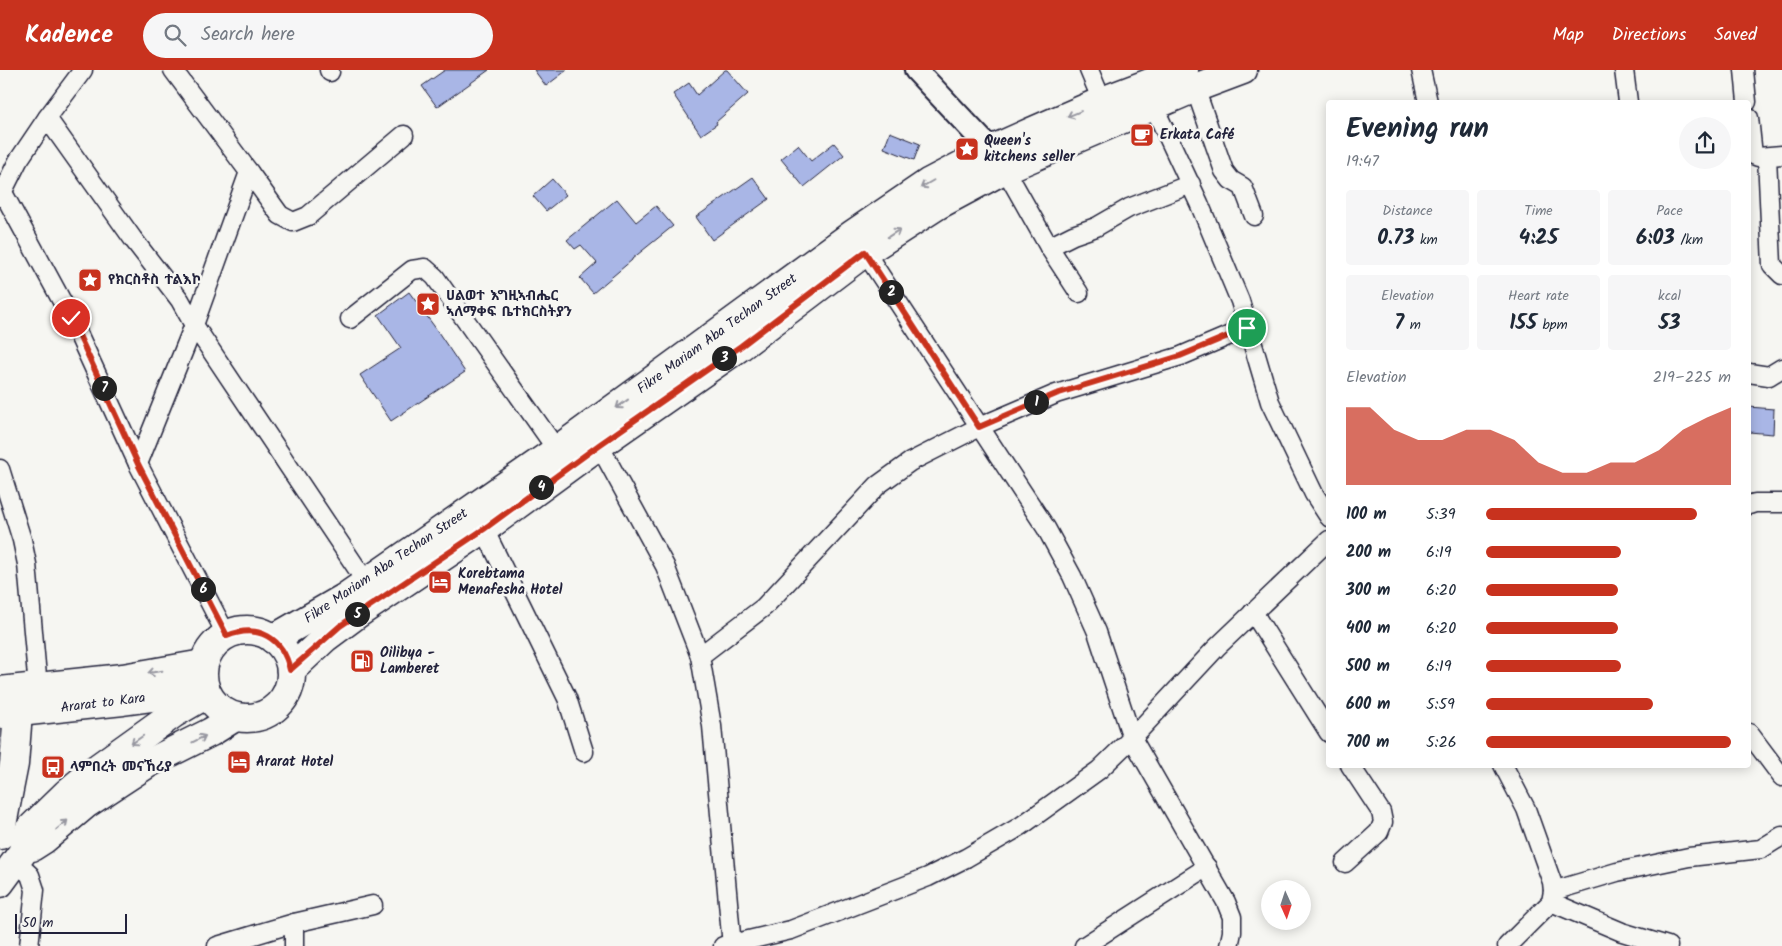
<!DOCTYPE html>
<html lang="en">
<head>
<meta charset="utf-8">
<style>
  :root { --surface:#fff; --page:#f6f6f7; --text:#1f2937; --muted:#747a83; --accent:#c8321e }
  body { margin:0; font-family:Kalam,"Noto Sans Ethiopic",sans-serif; background:var(--page); color:var(--text); height:100vh; display:flex; flex-direction:column; font-size:19px; white-space:nowrap }
  * { box-sizing:border-box; margin:0 }
  p { font-size:16px; color:var(--muted) }
  .icon { flex:none; width:28px; height:28px; fill:none; stroke:currentColor; stroke-width:2; stroke-linecap:round; stroke-linejoin:round }
  .map { position:relative; flex:1; overflow:hidden }
  .side { position:absolute; left:1326px; top:30px; width:425px; height:668px; display:flex; flex-direction:column; background:var(--surface); border-radius:5px; box-shadow:0 2px 12px #0003 }
  .side>* { flex:none }
  .needle { width:32px; rotate:177deg }
  .tools { position:absolute; left:1261px; top:810px; display:grid; gap:10px }
  .tools a { display:grid; place-items:center; width:50px; height:50px; border-radius:50%; background:var(--surface); box-shadow:0 2px 12px #0003; font-size:25px }
  .scale { position:absolute; left:15px; bottom:12px; width:112px; box-sizing:border-box; padding-left:5px; border:2px solid #22223b; border-top:0; font-size:14px; line-height:18px; white-space:nowrap; color:#22223b; -webkit-text-stroke:4px #f6f6f2; paint-order:stroke }
  .pin { position:absolute; display:grid; place-items:center; width:42px; height:42px; color:#fff; margin:-21px; border:2px solid #fff; border-radius:50%; box-shadow:0 1px 5px #0007 }
  .km { position:absolute; width:25px; height:25px; margin:-12px; border-radius:50%; background:#222; color:#fff; font-size:14px; line-height:25px; text-align:center }
  .round { display:grid; place-items:center; flex:none; width:52px; height:52px; border-radius:26px; background:var(--page) }
  .head { display:flex; align-items:center; justify-content:space-between; height:85px; padding:0 20px }
  h1 { font-size:28px; font-weight:800; line-height:38px }
  .stats { display:grid; grid-template-columns:repeat(3,1fr); gap:8px; height:85px; padding:5px 20px }
  .stats div { display:grid; align-content:center; border-radius:5px; background:var(--page); text-align:center }
  .stats b { font-size:21px; font-weight:800 }
  .stats small { font-size:14px; font-weight:400 }
  .stats p { font-size:14px }
  .chart { height:140px; padding:10px 20px }
  .chart p { display:flex; justify-content:space-between }
  .chart svg { width:100%; height:90px; margin-top:5px; fill:var(--accent); opacity:.7 }
  ul { padding:0 20px; list-style:none; font-size:16px }
  li { display:grid; grid-template-columns:80px 60px 1fr; align-items:center; height:38px }
  li i { height:12px; border-radius:6px; background:var(--accent) }
  header { display:flex; align-items:center; gap:30px; box-sizing:border-box; height:70px; padding:0 25px; background:var(--accent); color:#fff }
  header strong { font-size:24px }
  nav { display:flex; gap:28px; margin-inline-start:auto; font-size:18px }
  .search { width:350px; height:45px; background:var(--page); display:flex; align-items:center; gap:12px; box-sizing:border-box; padding:0 18px; border-radius:28px; color:var(--muted); font-size:19px }
  .map>svg:first-child { display:block }
</style>
</head>
<body>
<header>
<strong>Kadence</strong>
<div class="search"><svg class="icon" aria-label="search" viewBox="0 0 24 24"><circle cx="10" cy="10" r="6"/><path d="M15 15l6 6"/></svg>Search here</div>
<nav><a>Map</a><a>Directions</a><a>Saved</a></nav>
</header>
<div class="map">
<svg width="1782" height="876" viewBox="0 0 1782 876">
  <rect width="100%" height="100%" fill="#f6f6f2"/>
  <filter id="ink" filterUnits="userSpaceOnUse"><feTurbulence type="fractalNoise" baseFrequency=".02" numOctaves="2"/><feDisplacementMap in="SourceGraphic" scale="10" xChannelSelector="R" yChannelSelector="G"/><feConvolveMatrix kernelMatrix="1 2 1 2 8 2 1 2 1" color-interpolation-filters="sRGB"/></filter>
  <g filter="url(#ink)">
    <!-- building -->
    <g fill="#a9b6e6" stroke="#22223b">
      <polygon points="445,0 489,0 437,37 422,16"/>
      <polygon points="534,0 567,0 546,16"/>
      <polygon points="725,0 727,0 748,24 716,52 717,54 701,65 673,24 689,13 697,25"/>
      <polygon points="890,62 920,74 914,90 884,78"/>
      <polygon points="834,73 844,85 804,117 781,89 798,75 811,91"/>
      <polygon points="753,107 769,129 712,170 696,147"/>
      <polygon points="552,109 566,125 546,141 533,126"/>
      <polygon points="617,129 636,152 656,136 673,156 632,189 632,190 593,223 580,208 597,193 581,175 575,179 567,170"/>
      <polygon points="409,222 434,256 465,302 391,351 360,305 401,278 378,245"/>
      <polygon points="1749,337 1774,339 1773,364 1749,362"/>
    </g>
    <g fill="none" stroke-linecap="round" stroke-linejoin="round">
      <!-- minor casing -->
      <g stroke="#22223b" stroke-width="21">
        <g id="minor">
          <polyline points="329,0 330,2"/>
          <polyline points="1089,0 1102,31"/>
          <polyline points="1421,0 1428,32"/>
          <polyline points="1624,0 1628,32"/>
          <polyline points="1744,0 1747,32"/>
          <polyline points="1195,18 1224,101 1231,110 1243,117 1254,146"/>
          <polyline points="1154,37 1199,133 1240,231 1270,332 1314,424 1329,447"/>
          <polyline points="47,48 133,169 180,230 194,255 366,512"/>
          <polyline points="1749,48 1753,85 1758,87 1782,85"/>
          <polyline points="1767,87 1772,195 1782,205"/>
          <polyline points="1005,99 1049,177 1079,223"/>
          <polyline points="249,102 280,145 293,152 308,146 404,65"/>
          <polyline points="0,117 71,248 138,394 227,566"/>
          <polyline points="0,127 18,91 47,48 83,0"/>
          <polyline points="1049,177 1073,165 1096,157 1129,138 1191,114"/>
          <polyline points="865,182 1046,458 1072,506 1097,562 1132,668 1226,832 1232,847 1232,862 1229,876"/>
          <polyline points="350,249 412,200 425,198 435,207 557,380"/>
          <polyline points="1749,303 1769,306 1782,298"/>
          <polyline points="599,375 665,496 700,586 712,656 732,876"/>
          <polyline points="138,394 194,255 249,102 173,0"/>
          <polyline points="0,399 22,470 27,494 38,618"/>
          <polyline points="1749,435 1755,433 1782,433"/>
          <polyline points="484,459 567,628 584,682"/>
          <polyline points="1253,542 1329,663"/>
          <polyline points="700,586 764,537 878,415 910,392 979,357 1056,324 1181,286 1247,258"/>
          <polyline points="1749,663 1782,707"/>
          <polyline points="1503,695 1526,739 1552,812 1553,821 1551,832 1507,876"/>
          <polyline points="16,792 30,805 35,820 29,876"/>
          <polyline points="1345,793 1379,762 1383,752 1381,742 1350,695"/>
          <polyline points="1553,821 1617,802 1689,787 1761,779 1782,766"/>
          <polyline points="1551,832 1622,862 1668,876"/>
          <polyline points="294,853 373,835"/>
          <polyline points="217,876 294,853 294,876"/>
          <polyline points="723,876 791,860 928,807 966,788 1021,756 1099,700 1132,668 1216,578 1329,470"/>
          <polyline points="1084,876 1207,797"/>
        </g>
      </g>
      <!-- tertiary casing -->
      <g stroke="#22223b" stroke-width="26">
        <polyline id="tertiary" points="916,0 991,80 1001,93"/>
      </g>
      <!-- primary casing -->
      <g stroke="#22223b" stroke-width="31">
        <g id="primary">
          <circle cx="247" cy="604" r="44"/>
          <polyline points="273,569 344,528 557,380 853,164 928,113 991,80 1031,62 1102,31 1184,0"/>
          <polyline points="291,600 325,568 356,545 484,459 599,375 741,276 865,182 938,135 1005,99 1195,18 1243,0"/>
          <polyline points="0,621 123,608 203,594"/>
          <polyline points="0,644 123,631 204,620"/>
          <polyline points="0,765 14,694 18,643"/>
          <polyline points="32,777 43,770 86,734 147,694 211,662 235,647"/>
          <polyline points="0,813 22,783 29,760 67,723 92,702 173,644 207,624"/>
        </g>
      </g>
      <!-- minor -->
      <use href="#minor" stroke="#f6f6f2" stroke-width="18"/>
      <!-- tertiary -->
      <use href="#tertiary" stroke="#f6f6f2" stroke-width="22"/>
      <!-- primary -->
      <use href="#primary" stroke="#f6f6f2" stroke-width="28"/>
    </g>
    <!-- one-way arrows -->
    <defs><path id="oneway-shaft" d="M-6 0H5M1.5-3L5.5 0L1.5 3" fill="none" stroke-width="1.6" stroke-linecap="round" stroke-linejoin="round" transform="scale(1.25)"/></defs>
    <g stroke="#9797a0">
      <use href="#oneway-shaft" transform="translate(1074 44) rotate(157)"/>
      <use href="#oneway-shaft" transform="translate(927 114) rotate(150)"/>
      <use href="#oneway-shaft" transform="translate(894 163) rotate(-33)"/>
      <use href="#oneway-shaft" transform="translate(622 334) rotate(144)"/>
      <use href="#oneway-shaft" transform="translate(155 602) rotate(170)"/>
      <use href="#oneway-shaft" transform="translate(199 669) rotate(-27)"/>
      <use href="#oneway-shaft" transform="translate(137 670) rotate(145)"/>
      <use href="#oneway-shaft" transform="translate(62 755) rotate(-40)"/>
    </g>
  </g>
  <g fill="none" stroke-linecap="round" stroke-linejoin="round" filter="url(#ink)">
    <!-- route casing -->
    <g stroke="#fff" stroke-width="10">
      <path id="route" d="M 71,248 L 138,394 L 227,566 C 258,553 283,568 290,600 L 340,556 L 484,459 L 599,375 L 741,276 L 865,182 L 979,357 L 1056,324 L 1180,286 L 1247,258"/>
    </g>
    <!-- route -->
    <use href="#route" stroke="#c8321e" stroke-width="6"/>
  </g>
  <!-- icons -->
  <defs>
    <g id="cafe-square" transform="scale(1.25)"><rect x="-9" y="-9" width="18" height="18" rx="4" fill="#c8321e" stroke="#f6f6f2"/><path d="M-5.5-4.5H6V0H3Q3 3.5 0 3.5H-2.5Q-5.5 3.5-5.5 0ZM3-3.2v2h1.7v-2ZM-6 4.5H4V6H-6Z" fill="#fff"/></g>
    <g id="sight-square" transform="scale(1.25)"><rect x="-9" y="-9" width="18" height="18" rx="4" fill="#c8321e" stroke="#f6f6f2"/><path d="M0-6L1.8-2.2L6-1.7L2.9 1.2L3.7 5.4L0 3.3L-3.7 5.4L-2.9 1.2L-6-1.7L-1.8-2.2Z" fill="#fff"/></g>
    <g id="hotel-square" transform="scale(1.25)"><rect x="-9" y="-9" width="18" height="18" rx="4" fill="#c8321e" stroke="#f6f6f2"/><path d="M-6-4.5h1.5V1H6V5H4.5V3h-9V5H-6ZM-4 0a1.8 1.8 0 1 1 3.6 0ZM.5 0V-2.5h3Q6-2.5 6 0Z" fill="#fff"/></g>
    <g id="fuel-square" transform="scale(1.25)"><rect x="-9" y="-9" width="18" height="18" rx="4" fill="#c8321e" stroke="#f6f6f2"/><path d="M-5.5-6h7V0h2V4h1.3V-2.5L3-4.5l.8-.8L6-3V5H2.5V1h-1V6h-7ZM-4.2-4.7v3.2H.2V-4.7Z" fill="#fff"/></g>
    <g id="bus-square" transform="scale(1.25)"><rect x="-9" y="-9" width="18" height="18" rx="4" fill="#c8321e" stroke="#f6f6f2"/><path d="M-5-6H5V4H4V6H2V4H-2V6H-4V4H-5ZM-3.5-4V0h7V-4ZM-3.5 1.2v1.5H-2V1.2ZM2 1.2v1.5H3.5V1.2Z" fill="#fff"/></g>
  </defs>
  <g fill-rule="evenodd">
    <use href="#cafe-square" x="1142" y="65"/>
    <use href="#sight-square" x="967" y="79"/>
    <use href="#sight-square" x="90" y="210"/>
    <use href="#sight-square" x="428" y="234"/>
    <use href="#hotel-square" x="440" y="512"/>
    <use href="#fuel-square" x="362" y="591"/>
    <use href="#hotel-square" x="239" y="692"/>
    <use href="#bus-square" x="53" y="697"/>
  </g>
  <g text-anchor="middle" dominant-baseline="central" stroke-width="5" stroke-linejoin="round" paint-order="stroke">
    <!-- poi labels -->
    <g font-size="14" font-weight="bold" fill="#22223b" stroke="#f6f6f2" text-anchor="start">
      <text x="1160" y="65">Erkata Café</text>
      <text x="984" y="71">Queen's<tspan x="984" dy="16">kitchens seller</tspan></text>
      <text x="108" y="210">የክርስቶስ ተልእኮ</text>
      <text x="446" y="226">ሀልወተ እግዚኣብሔር<tspan x="446" dy="16">ኣለማቀፍ ቤተክርስትያን</tspan></text>
      <text x="458" y="504">Korebtama<tspan x="458" dy="16">Menafesha Hotel</tspan></text>
      <text x="380" y="583">Oilibya -<tspan x="380" dy="16">Lamberet</tspan></text>
      <text x="256" y="692">Ararat Hotel</text>
      <text x="70" y="697">ላምበረት መናኸሪያ</text>
    </g>
    <!-- street labels -->
    <g font-size="14" fill="#22223b" stroke="#f6f6f2">
      <text transform="translate(717 264) rotate(-36)">Fikre Mariam Aba Techan Street</text>
      <text transform="translate(386 496) rotate(-34)">Fikre Mariam Aba Techan Street</text>
      <text transform="translate(103 633) rotate(-7)">Ararat to Kara</text>
    </g>
  </g>
</svg>
<div class="tools">
<a><svg class="needle" viewBox="-14 -14 28 28"><path d="M0-13l5 13h-10z" fill="#e53935"/><path d="M0 13l5-13h-10z" fill="#747a83"/></svg></a>
</div>
<div class="scale">50 m</div>
<div class="pin" style="left:1247px;top:258px;background:#1e9e55"><svg class="icon" aria-label="arrive" viewBox="0 0 24 24"><path d="M6 21V4h12l-3 4 3 4H6"/></svg></div>
<div class="pin" style="left:71px;top:248px;background:#d93025"><svg class="icon" aria-label="check" viewBox="0 0 24 24"><path d="M5 12l5 5 9-10"/></svg></div>
<b class="km" style="left:1036px;top:332px">1</b>
<b class="km" style="left:891px;top:222px">2</b>
<b class="km" style="left:724px;top:288px">3</b>
<b class="km" style="left:541px;top:417px">4</b>
<b class="km" style="left:357px;top:544px">5</b>
<b class="km" style="left:203px;top:519px">6</b>
<b class="km" style="left:104px;top:318px">7</b>
<section class="side">
<div class="head"><div><h1>Evening run</h1><p>19:47</p></div><a class="round"><svg class="icon" aria-label="share" viewBox="0 0 24 24"><path d="M12 15V3M7 8l5-5 5 5M5 13v7h14v-7"/></svg></a></div>
<div class="stats">
<div><p>Distance</p><b>0.73<small> km</small></b></div>
<div><p>Time</p><b>4:25</b></div>
<div><p>Pace</p><b>6:03<small> /km</small></b></div>
</div>
<div class="stats">
<div><p>Elevation</p><b>7<small> m</small></b></div>
<div><p>Heart rate</p><b>155<small> bpm</small></b></div>
<div><p>kcal</p><b>53</b></div>
</div>
<div class="chart"><p><span>Elevation</span>219–225 m</p>
<svg viewBox="0 0 160 44" preserveAspectRatio="none"><path d="M0 44V6L10 6L20 17L30 22L40 22L50 17L60 17L70 22L80 33L90 38L100 38L110 33L120 33L130 27L140 17L150 11L160 6V44z"/></svg>
</div>
<ul>
<li><b>100 m</b>5:39<i style="width:86%"></i></li>
<li><b>200 m</b>6:19<i style="width:55%"></i></li>
<li><b>300 m</b>6:20<i style="width:54%"></i></li>
<li><b>400 m</b>6:20<i style="width:54%"></i></li>
<li><b>500 m</b>6:19<i style="width:55%"></i></li>
<li><b>600 m</b>5:59<i style="width:68%"></i></li>
<li><b>700 m</b>5:26<i style="width:100%"></i></li>
</ul>
</section>
</div>
</body>
</html>
